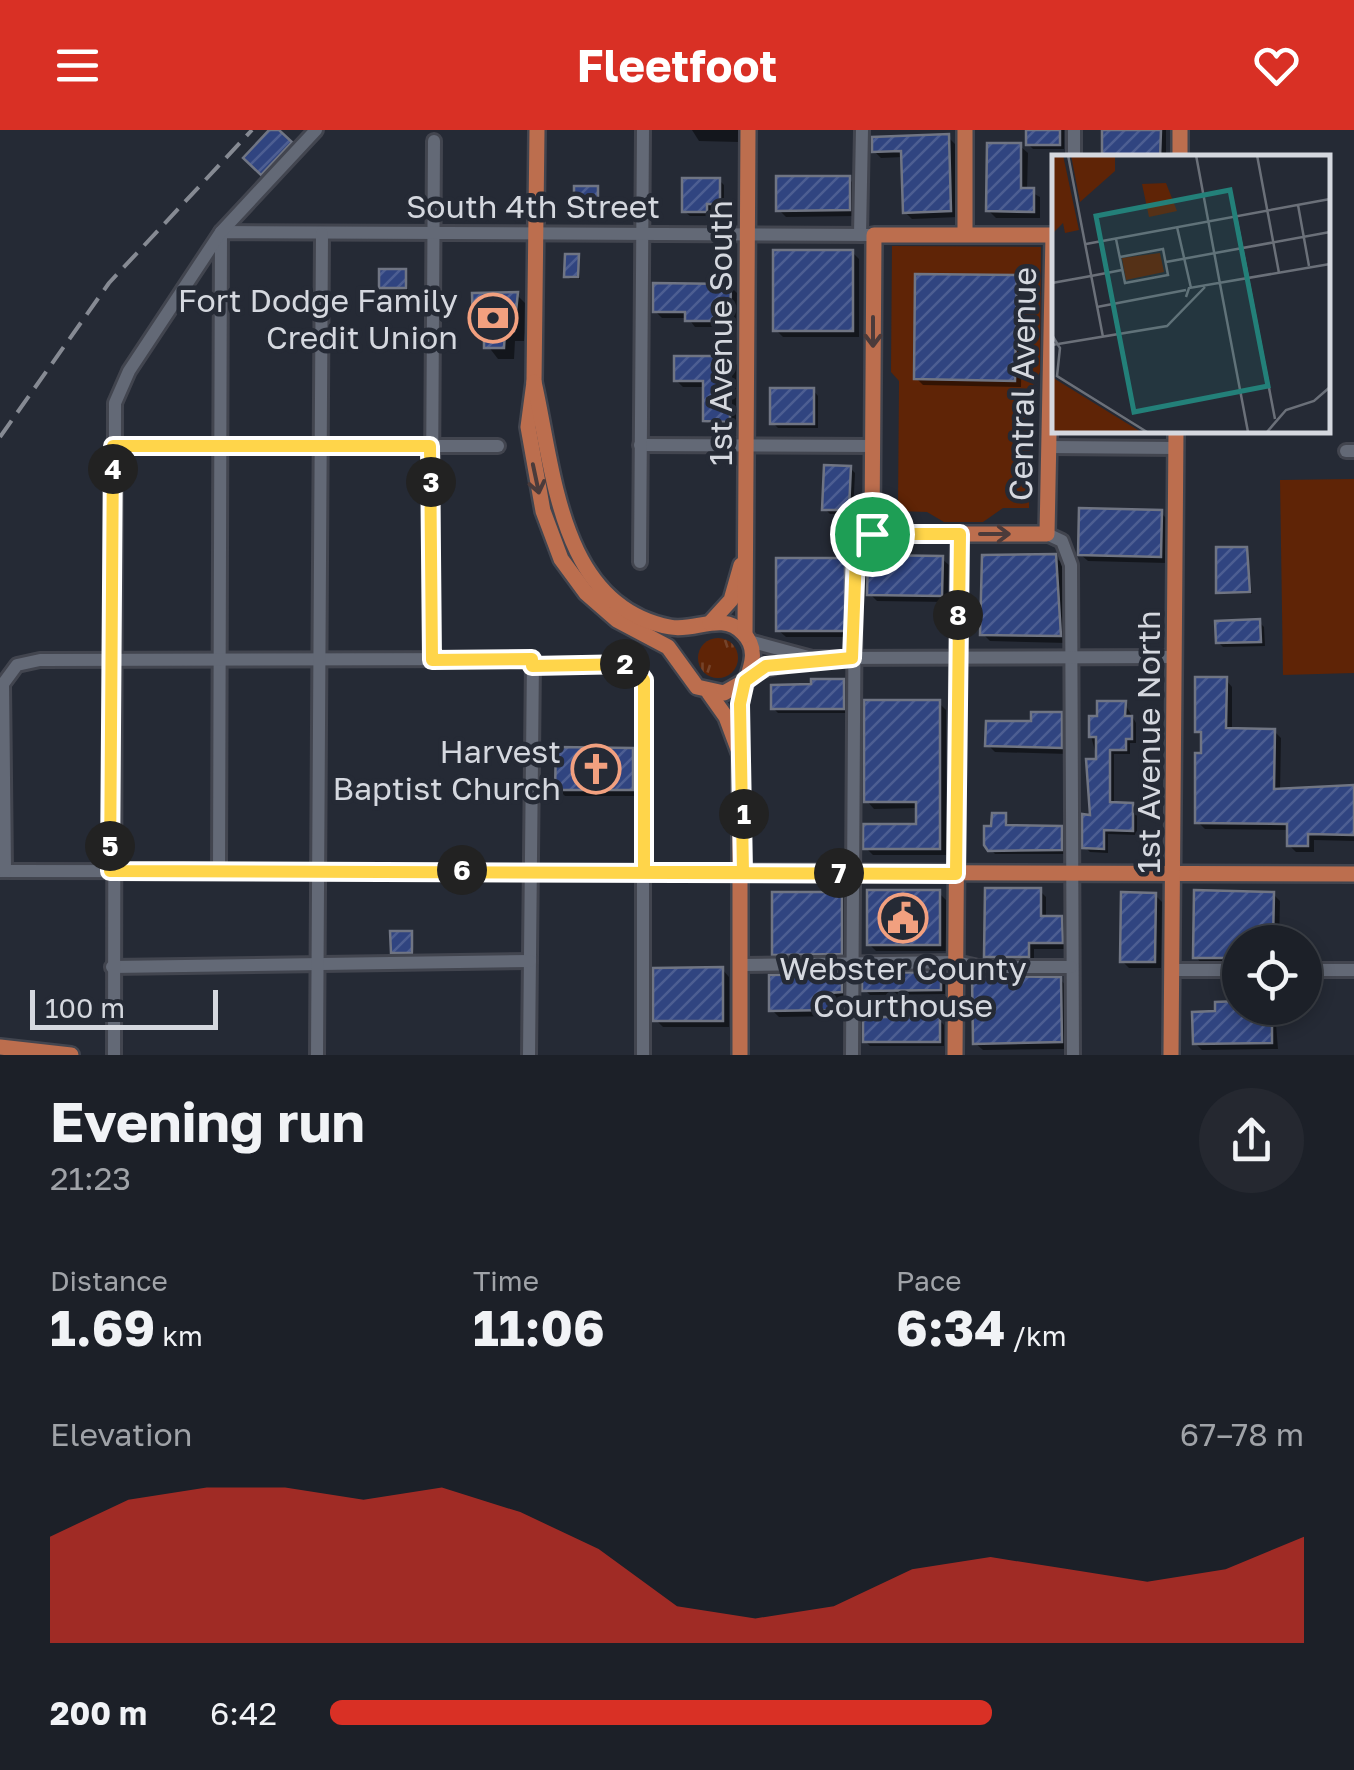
<!DOCTYPE html>
<html lang="en">
<head>
<meta charset="utf-8">
<style>
  :root { --surface:#1c2028; --page:#252830; --text:#f1f3f6; --muted:#a0a3a8; --line:#3a3e45; --accent:#d93025 }
  body { margin:0; font-family:"Golos Text",sans-serif; background:var(--page); color:var(--text); height:100vh; display:flex; flex-direction:column; font-size:38px; white-space:nowrap }
  * { box-sizing:border-box; margin:0 }
  p { font-size:32px; color:var(--muted) }
  .icon { flex:none; width:55px; height:55px; fill:none; stroke:currentColor; stroke-width:2; stroke-linecap:round; stroke-linejoin:round }
  .map { position:relative; height:925px; overflow:hidden }
  .side { display:flex; flex-direction:column; background:var(--surface); flex:1 }
  .side>* { flex:none }
  .tools { position:absolute; left:1222px; top:795px; display:grid; gap:20px }
  .tools a { display:grid; place-items:center; width:100px; height:100px; border-radius:50%; background:var(--surface); box-shadow:0 5px 15px #0003,0 0 0 2px var(--line); font-size:50px }
  .scale { position:absolute; left:30px; bottom:25px; width:188px; box-sizing:border-box; padding-left:10px; border:5px solid #d5d8df; border-top:0; font-size:28px; line-height:35px; white-space:nowrap; color:#d5d8df; -webkit-text-stroke:8px #252a35; paint-order:stroke }
  .pin { position:absolute; display:grid; place-items:center; width:85px; height:85px; color:#fff; margin:-42px; border:5px solid #fff; border-radius:50%; box-shadow:0 2px 10px #0007 }
  .km { position:absolute; width:50px; height:50px; margin:-25px; border-radius:50%; background:#222; color:#fff; font-size:28px; line-height:50px; text-align:center }
  .round { display:grid; place-items:center; flex:none; width:105px; height:105px; border-radius:52px; background:var(--page) }
  .summary { display:flex; align-items:center; justify-content:space-between; height:170px; padding:0 50px }
  h1 { font-size:55px; font-weight:700; line-height:75px }
  .figures { display:grid; grid-template-columns:repeat(3,1fr); gap:15px; height:170px; padding:10px 50px }
  .figures div { display:grid; align-content:center }
  .figures b { font-size:50px; font-weight:700 }
  .figures small { font-size:28px; font-weight:400 }
  .figures p { font-size:28px }
  .chart { height:280px; padding:20px 50px }
  .chart p { display:flex; justify-content:space-between }
  .chart svg { width:100%; height:180px; margin-top:10px; fill:var(--accent); opacity:.7 }
  ul { padding:0 50px; list-style:none; font-size:32px }
  li { display:grid; grid-template-columns:160px 120px 1fr; align-items:center; height:75px }
  li i { height:25px; border-radius:12px; background:var(--accent) }
  header { display:flex; justify-content:space-between; align-items:center; height:130px; padding:0 50px; background:var(--accent); color:#fff; font-size:45px; font-weight:700 }
  .map>svg:first-child { display:block }
</style>
</head>
<body>
<header><svg class="icon" aria-label="menu" viewBox="0 0 24 24"><path d="M4 6h16M4 12h16M4 18h16"/></svg>Fleetfoot<svg class="icon" aria-label="heart" viewBox="0 0 24 24"><path d="M12 20l-8-8c-3-5 5-10 8-4 3-6 11-1 8 4z"/></svg></header>
<div class="map">
<svg width="1354" height="925" viewBox="0 0 1354 925">
  <defs>
    <pattern id="grass-tufts" width="24" height="20" patternUnits="userSpaceOnUse" patternTransform="scale(2.5)"><rect width="24" height="20" fill="#5f2406"/><path d="M3 7l-1-3M5 7V3M7 7l1-3M15 17l-1-3M17 17v-4M19 17l1-3" fill="none" stroke="#75432a"/></pattern>
    <pattern id="building-hatch" width="6" height="6" patternUnits="userSpaceOnUse" patternTransform="scale(2.5)"><rect width="6" height="6" fill="#304480"/><path d="M-1 1l2-2M0 6l6-6M5 7l2-2" fill="none" stroke="#4d5e92"/></pattern>
  </defs>
  <rect width="100%" height="100%" fill="#252a35"/>
  <!-- grass -->
  <circle fill="url(#grass-tufts)" cx="718" cy="528" r="20"/>
  <!-- green -->
  <g fill="#5f2406">
    <polygon points="892,116 1041,117 1040,242 1031,259 1029,378 1003,378 983,392 944,392 927,382 898,381 899,251 891,242"/>
    <polygon points="1354,349 1354,543 1283,545 1280,350"/>
  </g>
  <!-- shadow -->
  <g fill="#0007">
    <polygon points="272,0 295,18 267,48 247,28"/>
    <polygon points="692,0 739,0 739,12 699,11"/>
    <polygon points="1028,0 1064,0 1064,19 1033,19 1028,14"/>
    <rect x="1105" y="0" width="61" height="28"/>
    <polygon points="948,7 955,14 958,87 912,89 905,82 903,27 881,28 874,21"/>
    <polygon points="1020,16 1028,23 1027,60 1040,67 1040,88 996,88 988,80"/>
    <polygon points="849,49 856,56 856,86 786,87 778,79"/>
    <polygon points="719,50 724,55 724,78 711,78 711,86 690,86 684,81"/>
    <polygon points="597,58 600,74 577,72"/>
    <polygon points="852,122 859,129 859,207 783,207 776,200"/>
    <polygon points="577,127 580,149 570,149 567,146"/>
    <polygon points="405,141 408,160 382,157"/>
    <polygon points="1016,147 1023,155 1021,257 923,255 916,248"/>
    <polygon points="730,156 737,163 736,197 695,197 688,188 662,188 655,181"/>
    <polygon points="517,165 528,176 524,211 515,211 514,229 498,229 475,199"/>
    <polygon points="729,228 737,235 736,298 713,297 706,290 706,257 683,257 676,250"/>
    <polygon points="813,260 818,266 818,298 778,298 773,293"/>
    <polygon points="850,338 855,343 853,384 830,384 825,379"/>
    <polygon points="1161,383 1168,390 1167,433 1088,431 1080,424"/>
    <polygon points="1246,420 1252,464 1221,464 1218,462"/>
    <polygon points="1055,427 1063,434 1067,513 990,511 983,504"/>
    <polygon points="941,428 949,435 948,472 877,471 870,464"/>
    <polygon points="844,430 851,438 851,507 786,507 778,500"/>
    <polygon points="1259,492 1264,497 1265,516 1223,517 1218,512"/>
    <polygon points="1226,550 1232,557 1232,601 1274,601 1281,608 1280,662 1354,658 1354,711 1314,710 1314,722 1296,722 1289,715 1290,700 1205,699 1198,692 1203,625 1203,607 1197,601"/>
    <polygon points="843,551 848,556 848,583 778,583 773,578"/>
    <polygon points="939,573 946,580 946,725 873,725 866,718 918,697 918,678 874,679 867,671"/>
    <polygon points="1125,574 1136,593 1136,613 1130,613 1130,624 1114,624 1114,674 1132,675 1137,680 1137,705 1108,704 1108,723 1090,722 1085,717 1098,632 1091,606 1100,588"/>
    <polygon points="1061,584 1068,592 1068,624 995,622 988,615"/>
    <polygon points="632,620 639,627 639,666 565,666 558,659"/>
    <polygon points="1005,686 1009,697 1061,699 1065,703 1066,724 995,724 986,714"/>
    <polygon points="1040,761 1046,767 1046,788 1061,788 1068,795 1068,819 1034,819 1034,832 993,832 987,826"/>
    <polygon points="939,763 946,770 946,821 876,821 869,814"/>
    <polygon points="841,764 848,771 848,830 781,831 774,824"/>
    <polygon points="1273,764 1280,771 1279,812 1240,812 1240,834 1203,835 1196,827"/>
    <polygon points="1155,765 1162,772 1161,838 1129,838 1122,831"/>
    <polygon points="411,803 414,825 397,825 394,822"/>
    <polygon points="722,839 729,847 729,897 663,897 656,890"/>
    <polygon points="940,845 945,850 945,864 870,865 865,860"/>
    <polygon points="841,846 849,853 849,869 836,869 836,886 779,887 772,880"/>
    <polygon points="1060,849 1067,857 1068,919 983,920 975,913"/>
    <polygon points="1240,874 1240,878 1275,881 1278,919 1202,920 1195,913"/>
    <polygon points="939,890 944,895 944,916 870,916 865,911"/>
  </g>
  <!-- building -->
  <g fill="url(#building-hatch)" stroke="#707583" stroke-width="2.5">
    <polygon points="269,0 279,0 292,12 261,45 243,28"/>
    <rect x="1026" y="0" width="34" height="15"/>
    <polygon points="1102,0 1161,0 1160,28 1102,28"/>
    <polygon points="949,4 951,81 903,83 901,21 872,22 872,7"/>
    <polygon points="987,13 1021,13 1021,58 1034,58 1034,82 986,81"/>
    <polygon points="776,46 850,46 850,80 776,81"/>
    <polygon points="682,48 720,48 720,74 707,74 707,82 682,82"/>
    <rect x="574" y="56" width="24" height="17"/>
    <rect x="773" y="120" width="80" height="81"/>
    <polygon points="565,124 579,124 578,147 564,147"/>
    <rect x="379" y="139" width="27" height="19"/>
    <polygon points="915,144 1017,145 1015,251 914,249"/>
    <polygon points="653,153 731,154 730,191 685,191 685,182 653,182"/>
    <polygon points="518,162 514,201 505,201 504,218 484,218 484,201 473,200 472,163"/>
    <polygon points="674,226 730,226 730,292 703,291 703,251 674,251"/>
    <rect x="770" y="258" width="44" height="36"/>
    <polygon points="824,335 851,336 849,380 822,380"/>
    <polygon points="1079,378 1162,380 1161,427 1078,425"/>
    <polygon points="1216,417 1247,417 1250,462 1216,463"/>
    <polygon points="1056,424 1061,506 980,505 982,425"/>
    <polygon points="868,425 943,426 942,466 867,465"/>
    <rect x="776" y="428" width="69" height="73"/>
    <polygon points="1260,489 1261,512 1216,513 1215,491"/>
    <polygon points="1195,547 1227,547 1226,598 1275,599 1274,659 1354,655 1354,705 1308,704 1308,716 1287,716 1287,694 1195,693 1195,623 1201,623 1201,602 1195,602"/>
    <polygon points="811,549 844,549 844,579 771,579 771,555 811,554"/>
    <polygon points="864,570 940,570 940,719 863,719 863,694 916,694 916,672 864,672"/>
    <polygon points="1097,571 1126,571 1125,586 1132,586 1132,609 1126,609 1126,620 1110,620 1110,672 1133,673 1133,701 1104,700 1104,719 1082,718 1082,684 1090,685 1086,629 1096,629 1096,607 1089,607 1089,586 1097,586"/>
    <polygon points="1031,582 1062,582 1062,618 985,616 986,591 1031,591"/>
    <polygon points="556,617 633,618 633,660 555,660"/>
    <polygon points="992,683 1006,683 1006,695 1062,696 1062,720 988,721 984,715 984,696 991,696"/>
    <polygon points="985,758 1041,758 1041,786 1062,786 1063,813 1029,813 1029,827 984,827"/>
    <rect x="867" y="760" width="73" height="55"/>
    <polygon points="1194,760 1274,762 1273,812 1240,812 1240,828 1193,828"/>
    <polygon points="772,762 842,762 842,824 772,825"/>
    <polygon points="1121,762 1156,763 1155,832 1120,832"/>
    <polygon points="390,801 412,801 412,823 391,823"/>
    <polygon points="723,837 723,891 653,891 653,838"/>
    <polygon points="941,842 941,860 862,861 862,843"/>
    <polygon points="842,844 842,862 830,863 830,880 769,881 769,845"/>
    <polygon points="972,846 1061,847 1062,912 973,914"/>
    <polygon points="1240,871 1240,878 1272,880 1272,913 1193,914 1192,882 1215,881 1215,872"/>
    <rect x="863" y="887" width="77" height="25"/>
  </g>
  <g fill="none" stroke-linecap="round" stroke-linejoin="round">
    <!-- minor casing -->
    <g stroke="#42454f" stroke-width="18">
      <g id="minor">
        <polyline points="1074,28 1074,0"/>
        <polyline points="860,105 862,0"/>
        <polyline points="640,315 873,316"/>
        <polyline points="113,316 498,316"/>
        <polyline points="1049,317 1176,318"/>
        <polyline points="1346,321 1354,321"/>
        <polyline points="1047,404 1062,411 1071,435 1073,925"/>
        <polyline points="640,432 643,0"/>
        <polyline points="749,511 812,528"/>
        <polyline points="431,529 434,11"/>
        <polyline points="532,535 633,534 643,550 643,925"/>
        <polyline points="750,543 814,528 1175,527"/>
        <polyline points="219,740 221,102 874,105"/>
        <polyline points="0,741 743,742"/>
        <polyline points="5,741 3,554 17,535 40,530 533,529 529,925"/>
        <polyline points="742,835 956,832 978,837 1071,837"/>
        <polyline points="112,837 530,831"/>
        <polyline points="1173,840 1240,840"/>
        <polyline points="1305,840 1354,840"/>
        <polyline points="114,925 115,273 129,241 221,102 316,0"/>
        <polyline points="317,925 322,104"/>
        <polyline points="852,925 855,425 872,404"/>
      </g>
    </g>
    <!-- major casing -->
    <g stroke="#42454f" stroke-width="20">
      <g id="major">
        <polyline points="537,0 534,252 528,297 543,381 561,429 586,463 617,490 668,517 697,557 724,563 745,551"/>
        <polyline points="1180,28 1180,0"/>
        <polyline points="965,103 965,0"/>
        <polyline points="1053,105 1047,404 872,404 874,105 1054,105"/>
        <path d="M 534,252 C 554,339 559,476 670,497 C 696,502 722,481 743,503 C 765,525 742,550 740,574 L 740,925"/>
        <polyline points="710,493 731,470 741,435"/>
        <polyline points="745,505 748,0"/>
        <polyline points="709,563 726,587 739,622"/>
        <polyline points="743,742 1354,744"/>
        <polyline points="0,917 71,925"/>
        <polyline points="955,925 959,404"/>
        <polyline points="1171,925 1176,300"/>
      </g>
    </g>
    <!-- minor -->
    <use href="#minor" stroke="#636976" stroke-width="12"/>
    <!-- major -->
    <use href="#major" stroke="#bc6e4e" stroke-width="15"/>
    <!-- rail -->
    <polyline stroke="#868a93" stroke-width="4" stroke-dasharray="20 10" stroke-linecap="butt" points="0,307 109,153 252,0"/>
  </g>
  <!-- one-way arrows -->
  <defs><path id="oneway-shaft" d="M-6 0H5M1.5-3L5.5 0L1.5 3" fill="none" stroke-width="1.6" stroke-linecap="round" stroke-linejoin="round" transform="scale(2.5)"/></defs>
  <g stroke="#4b3b3b">
    <use href="#oneway-shaft" transform="translate(873 202) rotate(90)"/>
    <use href="#oneway-shaft" transform="translate(536 349) rotate(78)"/>
    <use href="#oneway-shaft" transform="translate(995 404)"/>
  </g>
  <g fill="none" stroke-linecap="round" stroke-linejoin="round">
    <!-- route casing -->
    <g stroke="#fff" stroke-width="20">
      <polyline id="route" points="872,404 856,425 852,528 766,536 745,551 740,574 743,742 644,742 644,550 632,534 532,536 532,529 432,530 430,316 113,316 110,741 956,744 960,404 872,404"/>
    </g>
    <!-- route -->
    <use href="#route" stroke="#ffd54a" stroke-width="12"/>
  </g>
  <!-- icons -->
  <defs>
    <g id="bank-ring" transform="scale(2.5)"><circle r="9.5" fill="#252a35" stroke="#f2a07f" stroke-width="1.5"/><path d="M-6-4H6V4H-6ZM0-2.3a2.3 2.3 0 1 0 0 4.6a2.3 2.3 0 1 0 0-4.6Z" fill="#f2a07f"/></g>
    <g id="church-ring" transform="scale(2.5)"><circle r="9.5" fill="#252a35" stroke="#f2a07f" stroke-width="1.5"/><path d="M-1.2-6h2.4v3.5h3.3v2.4h-3.3V6h-2.4V-.1h-3.3v-2.4h3.3Z" fill="#f2a07f"/></g>
    <g id="civic-ring" transform="scale(2.5)"><circle r="9.5" fill="#252a35" stroke="#f2a07f" stroke-width="1.5"/><path d="M-.6-6.5H3V-4.5H.6V-3L4-1V1h2V6H-6V1h2V-1L-.6-3ZM-1.2 2.5V6h2.4V2.5Z" fill="#f2a07f"/></g>
  </defs>
  <g fill-rule="evenodd">
    <use href="#bank-ring" x="493" y="188"/>
    <use href="#church-ring" x="596" y="639"/>
    <use href="#civic-ring" x="903" y="788"/>
  </g>
  <g text-anchor="middle" dominant-baseline="central" stroke-width="9" stroke-linejoin="round" paint-order="stroke">
    <!-- street labels -->
    <g font-size="32" fill="#d5d8df" stroke="#252a35">
      <text x="533" y="76">South 4th Street</text>
      <text transform="translate(720 203) rotate(-90)">1st Avenue South</text>
      <text transform="translate(1022 254) rotate(-89)">Central Avenue</text>
      <text transform="translate(1148 612) rotate(-90)">1st Avenue North</text>
    </g>
    <!-- poi labels -->
    <g font-size="32" fill="#d5d8df" stroke="#252a35" text-anchor="end">
      <text x="458" y="170">Fort Dodge Family<tspan x="458" dy="37">Credit Union</tspan></text>
      <text x="561" y="621">Harvest<tspan x="561" dy="37">Baptist Church</tspan></text>
      <text x="903" y="838" text-anchor="middle">Webster County<tspan x="903" dy="37">Courthouse</tspan></text>
    </g>
  </g>
  <!-- overview -->
  <g transform="translate(1052 25)">
    <rect width="278" height="278" fill="#252a35"/>
    <path d="M 0,0 L 11,0 L 27,75 L 13,78 L 11,68 L 0,79 ZM 19,0 L 63,0 L 63,16 L 28,47 ZM 114,28 L 125,56 L 97,62 L 90,29 ZM 108,98 L 112,117 L 74,125 L 70,103 ZM 0,218 L 3,224 L 89,277 L 0,277 Z" fill="#5f2406"/>
    <path fill="none" stroke="#6b7079" stroke-width="2.5" d="M 16,0 L 51,182M 144,0 L 168,129M 205,0 L 227,118M 246,50 L 257,111M 184,62 L 196,123M 125,72 L 139,133M 64,84 L 73,128 L 116,120 L 111,94 L 68,102M 34,89 L 278,44M 114,107 L 278,77M 39,121 L 70,115M 196,124 L 223,264M 0,128 L 39,121M 168,129 L 196,277M 134,142 L 137,133 L 278,109M 45,152 L 134,135M 0,180 L 8,193 L 5,221 L 95,277M 0,190 L 115,171 L 153,132M 215,277 L 234,255 L 262,246 L 278,232"/>
    <path fill="#238079" fill-opacity="0.15" stroke="#238079" stroke-width="5" d="M 178,35 L 216,231 L 82,257 L 44,61 Z"/>
    <rect width="278" height="278" fill="none" stroke="#d5d8df" stroke-width="5"/>
  </g>
</svg>
<div class="tools">
<a><svg class="icon" aria-label="locate" viewBox="0 0 24 24"><circle cx="12" cy="12" r="6"/><path d="M12 2v4M12 18v4M2 12h4M18 12h4"/></svg></a>
</div>
<div class="scale">100 m</div>
<div class="pin" style="left:872px;top:404px;background:#1e9e55"><svg class="icon" aria-label="arrive" viewBox="0 0 24 24"><path d="M6 21V4h12l-3 4 3 4H6"/></svg></div>
<b class="km" style="left:744px;top:684px">1</b>
<b class="km" style="left:625px;top:534px">2</b>
<b class="km" style="left:431px;top:352px">3</b>
<b class="km" style="left:113px;top:339px">4</b>
<b class="km" style="left:110px;top:716px">5</b>
<b class="km" style="left:462px;top:740px">6</b>
<b class="km" style="left:839px;top:743px">7</b>
<b class="km" style="left:958px;top:485px">8</b>
</div>
<section class="side">
<div class="summary"><div><h1>Evening run</h1><p>21:23</p></div><a class="round"><svg class="icon" aria-label="share" viewBox="0 0 24 24"><path d="M12 15V3M7 8l5-5 5 5M5 13v7h14v-7"/></svg></a></div>
<div class="figures">
<div><p>Distance</p><b>1.69<small> km</small></b></div>
<div><p>Time</p><b>11:06</b></div>
<div><p>Pace</p><b>6:34<small> /km</small></b></div>
</div>
<div class="chart"><p><span>Elevation</span>67–78 m</p>
<svg viewBox="0 0 160 44" preserveAspectRatio="none"><path d="M0 44V18L10 9L20 6L30 6L40 9L50 6L60 12L70 21L80 35L90 38L100 35L110 26L120 23L130 26L140 29L150 26L160 18V44z"/></svg>
</div>
<ul>
<li><b>200 m</b>6:42<i style="width:68%"></i></li>
</ul>
</section>
</body>
</html>
